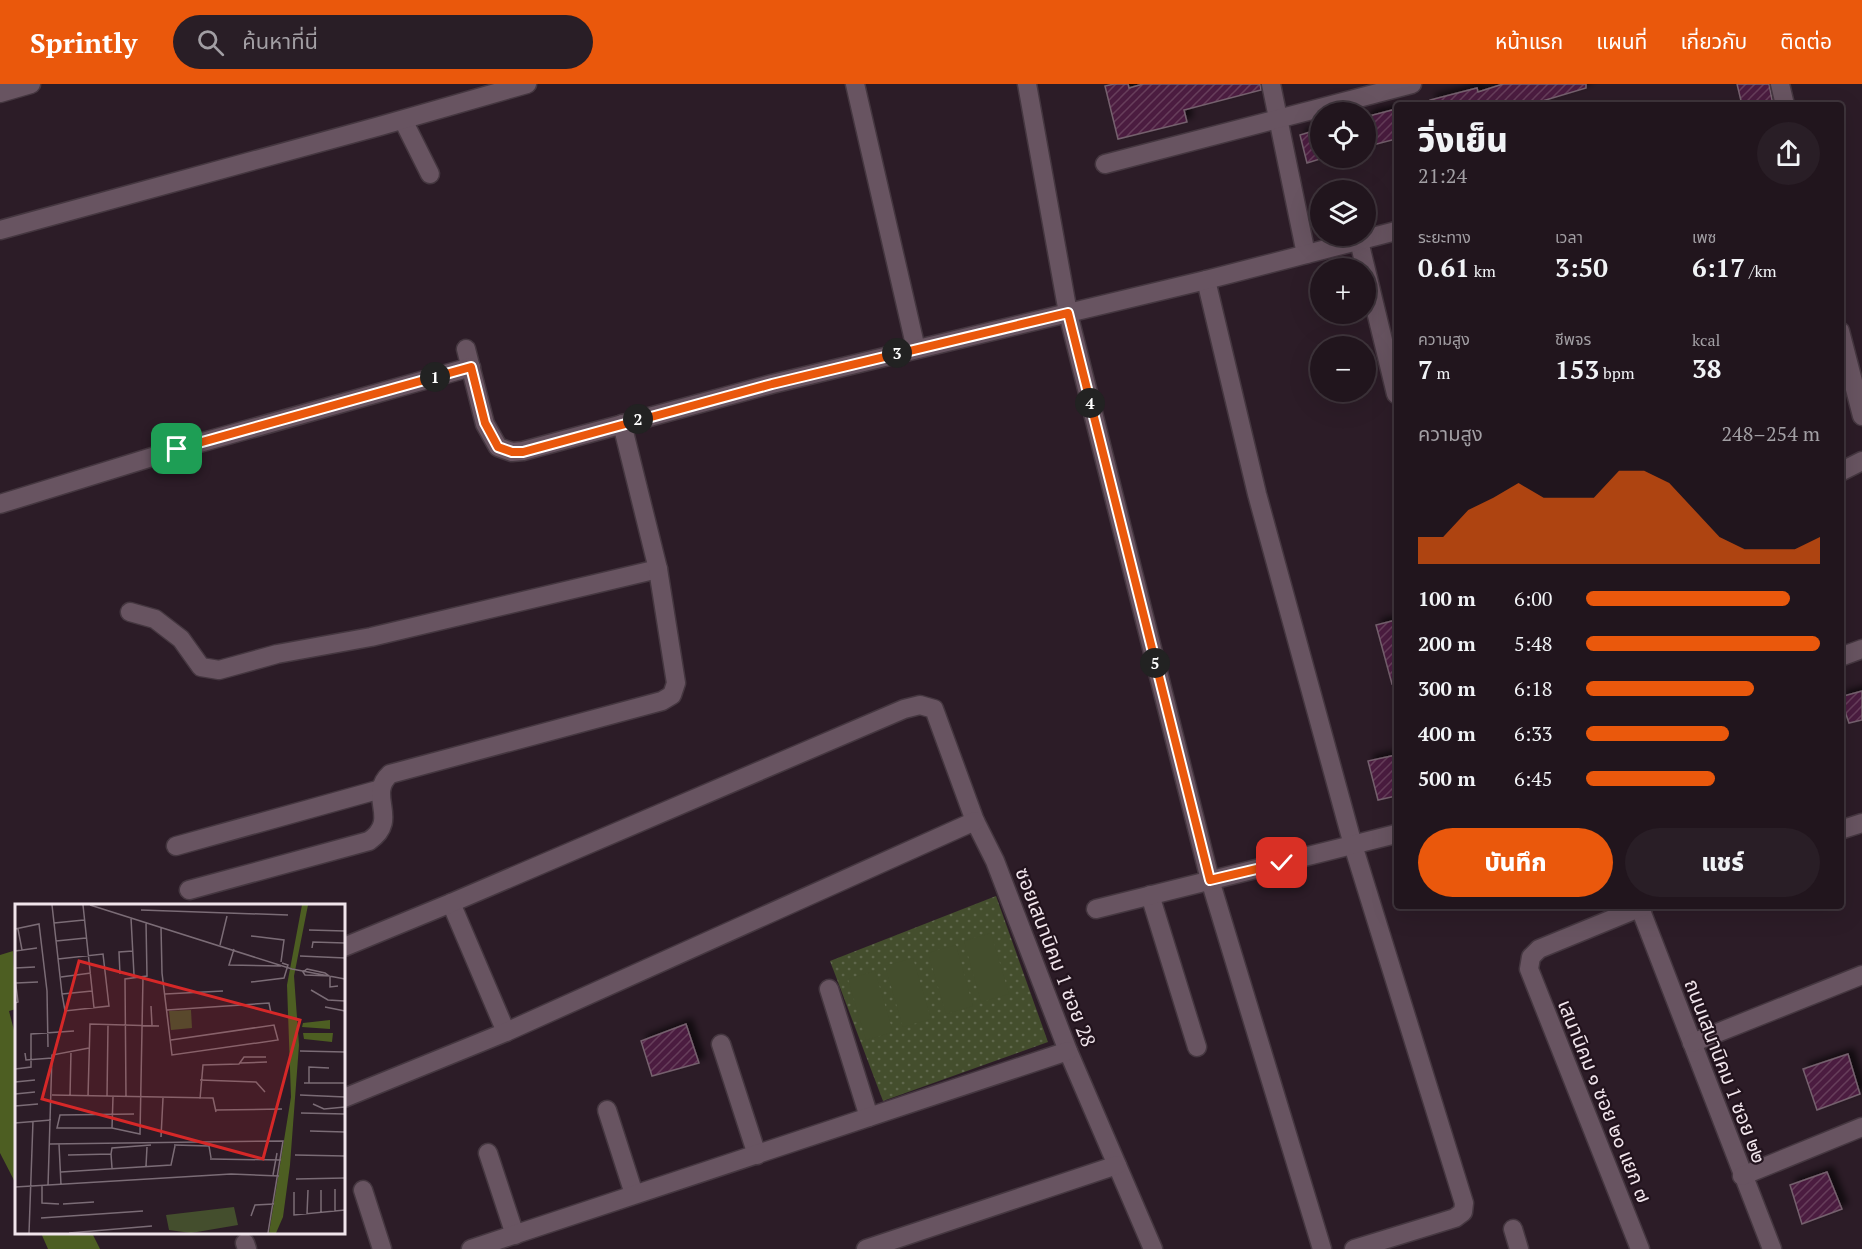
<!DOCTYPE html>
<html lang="th">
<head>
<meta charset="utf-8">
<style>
  :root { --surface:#21151d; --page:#291e26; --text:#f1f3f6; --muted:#a29fa4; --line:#3e343b; --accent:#ea580c }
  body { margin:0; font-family:"PT Serif","Noto Sans Thai",serif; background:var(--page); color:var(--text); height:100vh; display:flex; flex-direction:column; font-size:22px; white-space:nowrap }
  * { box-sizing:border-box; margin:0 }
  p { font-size:20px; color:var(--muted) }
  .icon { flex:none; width:33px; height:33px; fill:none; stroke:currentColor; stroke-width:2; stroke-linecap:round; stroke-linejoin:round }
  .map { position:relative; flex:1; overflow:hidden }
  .details { position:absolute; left:1394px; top:18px; width:450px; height:807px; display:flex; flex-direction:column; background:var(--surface); border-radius:6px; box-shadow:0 6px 24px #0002,0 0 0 2px var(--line) }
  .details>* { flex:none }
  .controls { position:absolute; left:1310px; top:18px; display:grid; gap:12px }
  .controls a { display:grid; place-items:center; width:66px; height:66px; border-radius:50%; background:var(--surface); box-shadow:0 6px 24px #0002,0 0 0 2px var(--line); font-size:30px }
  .pin { position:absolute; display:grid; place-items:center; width:51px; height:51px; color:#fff; margin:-26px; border-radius:12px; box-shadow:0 3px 9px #0006 }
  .km { position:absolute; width:30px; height:30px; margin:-15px; border-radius:50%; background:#222; color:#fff; font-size:16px; line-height:30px; text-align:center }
  .round { display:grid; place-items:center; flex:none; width:63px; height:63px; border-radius:32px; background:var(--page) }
  .overview { display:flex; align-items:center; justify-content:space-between; height:102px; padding:0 24px }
  h1 { font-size:33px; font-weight:800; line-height:45px }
  .figures { display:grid; grid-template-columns:repeat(3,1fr); gap:9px; height:102px; padding:6px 24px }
  .figures div { display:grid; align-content:center }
  .figures b { font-size:26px; font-weight:800 }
  .figures small { font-size:16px; font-weight:400 }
  .figures p { font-size:16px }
  .chart { height:168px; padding:12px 24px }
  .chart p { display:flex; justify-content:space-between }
  .chart svg { width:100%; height:108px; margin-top:6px; fill:var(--accent); opacity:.7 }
  .button { display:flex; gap:12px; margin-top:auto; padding:12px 24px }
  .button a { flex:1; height:69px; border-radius:36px; background:var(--accent); color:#fff; font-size:24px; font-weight:800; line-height:69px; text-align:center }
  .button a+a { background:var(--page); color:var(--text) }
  ul { padding:0 24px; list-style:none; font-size:20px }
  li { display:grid; grid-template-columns:96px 72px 1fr; align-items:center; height:45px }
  li i { height:15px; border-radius:8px; background:var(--accent) }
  header { display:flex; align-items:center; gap:36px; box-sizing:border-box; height:84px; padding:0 30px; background:var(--accent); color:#fff }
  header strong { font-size:28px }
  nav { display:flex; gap:33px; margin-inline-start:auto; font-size:21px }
  .search { width:420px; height:54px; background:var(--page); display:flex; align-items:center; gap:15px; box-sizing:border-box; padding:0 21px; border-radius:33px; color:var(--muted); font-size:22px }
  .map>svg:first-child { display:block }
</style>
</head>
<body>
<header>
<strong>Sprintly</strong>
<div class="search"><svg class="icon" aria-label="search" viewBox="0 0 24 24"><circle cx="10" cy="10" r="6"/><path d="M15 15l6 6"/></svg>ค้นหาที่นี่</div>
<nav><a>หน้าแรก</a><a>แผนที่</a><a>เกี่ยวกับ</a><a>ติดต่อ</a></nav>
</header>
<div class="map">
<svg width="1862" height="1165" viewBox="0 0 1862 1165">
  <defs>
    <pattern id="grass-dots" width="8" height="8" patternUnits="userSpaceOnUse" patternTransform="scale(1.5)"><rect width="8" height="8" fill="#444e2d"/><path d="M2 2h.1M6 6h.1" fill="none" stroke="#5f674c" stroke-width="1.8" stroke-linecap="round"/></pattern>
    <pattern id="building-hatch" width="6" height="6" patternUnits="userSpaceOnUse" patternTransform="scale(1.5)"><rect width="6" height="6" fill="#4c1d3f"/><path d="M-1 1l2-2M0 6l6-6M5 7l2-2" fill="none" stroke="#663e5b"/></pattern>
    <filter id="shadow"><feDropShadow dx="5.5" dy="-5.5" stdDeviation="3" flood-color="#0009"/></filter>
  </defs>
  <rect width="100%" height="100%" fill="#2c1c27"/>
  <!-- grass -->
  <polygon fill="url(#grass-dots)" points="996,812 1048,958 883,1017 830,877"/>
  <!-- garden -->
  <g fill="#444e2d">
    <polygon points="991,849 1009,910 981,918 964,857"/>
    <polygon points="956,861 973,922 946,930 928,869"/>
    <polygon points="913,874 931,935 903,943 885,882"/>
    <polygon points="875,887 893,948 866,956 848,895"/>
  </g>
  <!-- water -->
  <g fill="#4d5e22">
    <polygon points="13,867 16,925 9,927 16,954 16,1100 0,1069 0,871"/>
    <polygon points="41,1149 92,1149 100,1165 48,1165"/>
  </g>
  <!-- building -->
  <g fill="url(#building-hatch)" stroke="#75616e" stroke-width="1.5" filter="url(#shadow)">
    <polygon points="1114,0 1128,0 1129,4 1143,0 1260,0 1261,6 1184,26 1187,38 1118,55 1105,2"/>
    <polygon points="1503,0 1586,0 1586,4 1529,21 1431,21 1430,16 1477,4 1478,8"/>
    <polygon points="1737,0 1769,0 1773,21 1742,21"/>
    <polygon points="1396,25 1396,55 1365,63 1365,33"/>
    <polygon points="1320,45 1320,75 1307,79 1300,51"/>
    <polygon points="1396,536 1396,599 1392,600 1376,541"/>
    <polygon points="1862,607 1862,636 1849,639 1840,613"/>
    <polygon points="1396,671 1396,712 1378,716 1368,677"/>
    <polygon points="686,940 699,979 652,992 641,957"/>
    <polygon points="1848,970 1860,1010 1817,1026 1803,985"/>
    <polygon points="1827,1088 1842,1125 1802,1140 1790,1101"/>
  </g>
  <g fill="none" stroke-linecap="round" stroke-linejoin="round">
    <!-- street casing -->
    <g stroke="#453740" stroke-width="21">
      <g id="street">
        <polyline points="855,0 916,265"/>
        <polyline points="1027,0 1068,229 1210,796 1322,1165"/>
        <polyline points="1271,0 1306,170"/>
        <polyline points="1780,0 1785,21"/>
        <polyline points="0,9 31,0"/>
        <polyline points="403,36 430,90"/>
        <polyline points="1105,80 1412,0"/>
        <polyline points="0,146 380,42 527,0"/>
        <polyline points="1359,157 1396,310"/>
        <polyline points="1206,196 1257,410 1353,761 1464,1119 1463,1128 1455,1134 1354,1165"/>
        <polyline points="1840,247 1862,332"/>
        <polyline points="466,265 485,340 498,363 512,368 523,367 772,300 1206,196 1396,147"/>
        <polyline points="1840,388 1862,377"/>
        <polyline points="0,420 178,365 471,283"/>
        <polyline points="130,528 155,535 181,555 201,583 219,586 277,570 371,553 658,485"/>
        <polyline points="1840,573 1862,565"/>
        <polyline points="1840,746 1862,739"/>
        <polyline points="176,762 381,705"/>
        <path d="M 189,806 L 369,757 C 401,735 366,712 390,690 L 662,617 L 672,611 L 676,599 L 658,485 L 622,340"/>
        <polyline points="1150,811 1197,963"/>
        <polyline points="451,819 506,948"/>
        <polyline points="1640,824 1772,1165"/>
        <polyline points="1096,825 1396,750"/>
        <polyline points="344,863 451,819 904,625 920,621 934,625 975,737 995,777 1068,967 1153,1165"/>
        <polyline points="829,905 869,1033"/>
        <polyline points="1692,959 1862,891"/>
        <polyline points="721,960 757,1071"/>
        <polyline points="344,1014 506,948 975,737"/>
        <polyline points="607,1026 634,1110"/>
        <polyline points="488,1069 515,1151"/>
        <polyline points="1742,1092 1862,1043"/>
        <polyline points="363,1106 382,1165"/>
        <polyline points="1513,1145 1519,1165"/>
        <polyline points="245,1159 247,1165"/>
        <polyline points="471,1165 1068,967"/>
        <polyline points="866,1165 1117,1081"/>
        <polyline points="1640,1165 1529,885 1531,873 1539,865 1644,822"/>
      </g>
    </g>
    <!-- street -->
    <use href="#street" stroke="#685461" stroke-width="18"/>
  </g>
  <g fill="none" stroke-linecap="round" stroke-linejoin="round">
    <!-- route casing -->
    <g stroke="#fff" stroke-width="12">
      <polyline id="route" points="177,365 471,283 485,339 498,363 512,368 523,368 772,300 1068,229 1210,796 1282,779"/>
    </g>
    <!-- route -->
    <use href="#route" stroke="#ea580c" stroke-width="8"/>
  </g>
  <g text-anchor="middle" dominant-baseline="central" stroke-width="4.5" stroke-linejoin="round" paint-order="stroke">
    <!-- street labels -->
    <g font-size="20" fill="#f1e5ec" stroke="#22131d">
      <text transform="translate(1056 873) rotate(69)">ซอยเสนานิคม 1 ซอย 28</text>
      <text transform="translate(1726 987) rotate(69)">ถนนเสนานิคม 1 ซอย ๒๒</text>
      <text transform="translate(1605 1017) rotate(68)">เสนานิคม ๑ ซอย ๒๐ แยก ๗</text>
    </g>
  </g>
  <!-- overview -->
  <g transform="translate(15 820)">
    <rect width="330" height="330" fill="#2c1c27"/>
    <path d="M 176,106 L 177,124 L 156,126 L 154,107 ZM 219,303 L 223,321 L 176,329 L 154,326 L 151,311 Z" fill="#444e2d"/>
    <path d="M 287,1 L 293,1 L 279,72 L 284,141 L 275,261 L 268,313 L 261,329 L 254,329 L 276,193 L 272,81 ZM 315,116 L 315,125 L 287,123 L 288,119 ZM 288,129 L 318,129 L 317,138 L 289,135 Z" fill="#4d5e22"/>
    <path fill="none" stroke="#7b6c76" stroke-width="1.5" d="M 37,1 L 47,90 L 50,107 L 94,102 L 88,50 L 43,55M 68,1 L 79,104M 75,1 L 277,65 L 330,75M 126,6 L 273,11M 116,14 L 119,71M 39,19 L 69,16M 146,23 L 147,69 L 157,151 L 263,136 L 259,121 L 156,136M 0,25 L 24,20 L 32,87 L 33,143M 3,25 L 7,46M 294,26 L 330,27M 236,32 L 269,36 L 266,58M 41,37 L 71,34M 205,41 L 212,12M 297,44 L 298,38 L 330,39M 219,45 L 214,61 L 266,62M 0,47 L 22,44M 285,52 L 330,54M 0,64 L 20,63M 292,65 L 310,69 L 314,72 L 290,71 L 288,68 ZM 105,70 L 104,48 L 118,47M 46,73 L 76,69M 315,73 L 315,83 L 323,82M 0,74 L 3,98 L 0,99M 236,78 L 269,74 L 273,61 L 267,59M 1,79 L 23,78M 296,86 L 313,96 L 330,97M 47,90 L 77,87M 150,90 L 208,87M 136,102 L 137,121M 310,103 L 330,107M 152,106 L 254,99 L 256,109M 285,147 L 330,148M 10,149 L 11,156 L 37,154M 225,159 L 252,158M 0,165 L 16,163 L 16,130 L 59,127M 185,176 L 241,178 L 250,188M 0,178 L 20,176M 289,179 L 330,179M 294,179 L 294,163 L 314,164M 0,190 L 20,188M 37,191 L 198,194 L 201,208M 285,191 L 330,193M 55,192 L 56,147M 73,193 L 75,120 L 144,122M 92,193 L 93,121M 111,193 L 110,75 L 132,72 L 131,18M 185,195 L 188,161 L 224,160 L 229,153 L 251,153M 298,200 L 309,205 L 330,203M 0,202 L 23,200M 201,206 L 267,205M 286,209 L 330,210M 119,210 L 45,211 L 42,224 L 97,224 L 125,230 L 128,73M 0,219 L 36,216M 97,224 L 98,193M 295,227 L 330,228M 146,233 L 148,194M 35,240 L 268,237 L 253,329M 44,240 L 46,281M 159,241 L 194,242 L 196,254M 96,250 L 97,244 L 136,241M 53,251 L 96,250 L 97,264M 280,251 L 330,252M 195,255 L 266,256M 131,262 L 132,243M 46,268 L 156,261 L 160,242M 258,271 L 262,249M 281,275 L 330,274M 27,282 L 27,299 L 44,300M 33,282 L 37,151 L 74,144M 0,283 L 216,270 L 264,272M 279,288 L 279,311 L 330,306M 48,300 L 79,298M 320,307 L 320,285M 306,308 L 306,286M 292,310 L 293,286M 236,312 L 240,301 L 259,300M 26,314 L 128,307M 14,329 L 18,217M 54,329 L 137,322"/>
    <path fill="#d62828" fill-opacity="0.15" stroke="#d62828" stroke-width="3" d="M 64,57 L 285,116 L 248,255 L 27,195 Z"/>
    <rect width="330" height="330" fill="none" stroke="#f1e5ec" stroke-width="3"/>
  </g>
</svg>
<div class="controls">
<a><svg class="icon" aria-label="locate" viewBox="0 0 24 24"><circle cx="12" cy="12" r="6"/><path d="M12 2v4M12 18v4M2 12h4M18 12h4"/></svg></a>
<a><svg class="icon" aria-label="layers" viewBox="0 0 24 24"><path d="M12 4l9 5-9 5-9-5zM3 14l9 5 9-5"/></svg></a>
<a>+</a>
<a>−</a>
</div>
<div class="pin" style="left:177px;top:365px;background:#1e9e55"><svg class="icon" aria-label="arrive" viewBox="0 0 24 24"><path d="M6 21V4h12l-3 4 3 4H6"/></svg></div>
<div class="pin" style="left:1282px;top:779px;background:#d93025"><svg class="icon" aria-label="check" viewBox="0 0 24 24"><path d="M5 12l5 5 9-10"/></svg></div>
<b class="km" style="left:435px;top:293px">1</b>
<b class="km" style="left:638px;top:335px">2</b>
<b class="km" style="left:897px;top:269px">3</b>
<b class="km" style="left:1090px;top:319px">4</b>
<b class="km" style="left:1155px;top:579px">5</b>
<section class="details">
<div class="overview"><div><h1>วิ่งเย็น</h1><p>21:24</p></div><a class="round"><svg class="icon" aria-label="share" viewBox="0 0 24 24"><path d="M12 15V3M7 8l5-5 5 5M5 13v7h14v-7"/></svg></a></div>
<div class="figures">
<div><p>ระยะทาง</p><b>0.61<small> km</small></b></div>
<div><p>เวลา</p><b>3:50</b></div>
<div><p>เพซ</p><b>6:17<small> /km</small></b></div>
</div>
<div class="figures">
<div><p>ความสูง</p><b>7<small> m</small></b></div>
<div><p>ชีพจร</p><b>153<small> bpm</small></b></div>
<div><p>kcal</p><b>38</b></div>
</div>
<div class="chart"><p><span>ความสูง</span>248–254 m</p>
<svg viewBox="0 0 160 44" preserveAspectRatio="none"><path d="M0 44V33L10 33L20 22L30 17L40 11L50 17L60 17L70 17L80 6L90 6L100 11L110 22L120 33L130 38L140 38L150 38L160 33V44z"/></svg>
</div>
<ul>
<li><b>100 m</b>6:00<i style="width:87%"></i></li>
<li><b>200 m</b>5:48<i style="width:100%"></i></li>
<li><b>300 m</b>6:18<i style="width:72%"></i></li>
<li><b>400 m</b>6:33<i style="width:61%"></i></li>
<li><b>500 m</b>6:45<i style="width:55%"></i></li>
</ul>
<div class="button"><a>บันทึก</a><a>แชร์</a></div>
</section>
</div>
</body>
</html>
